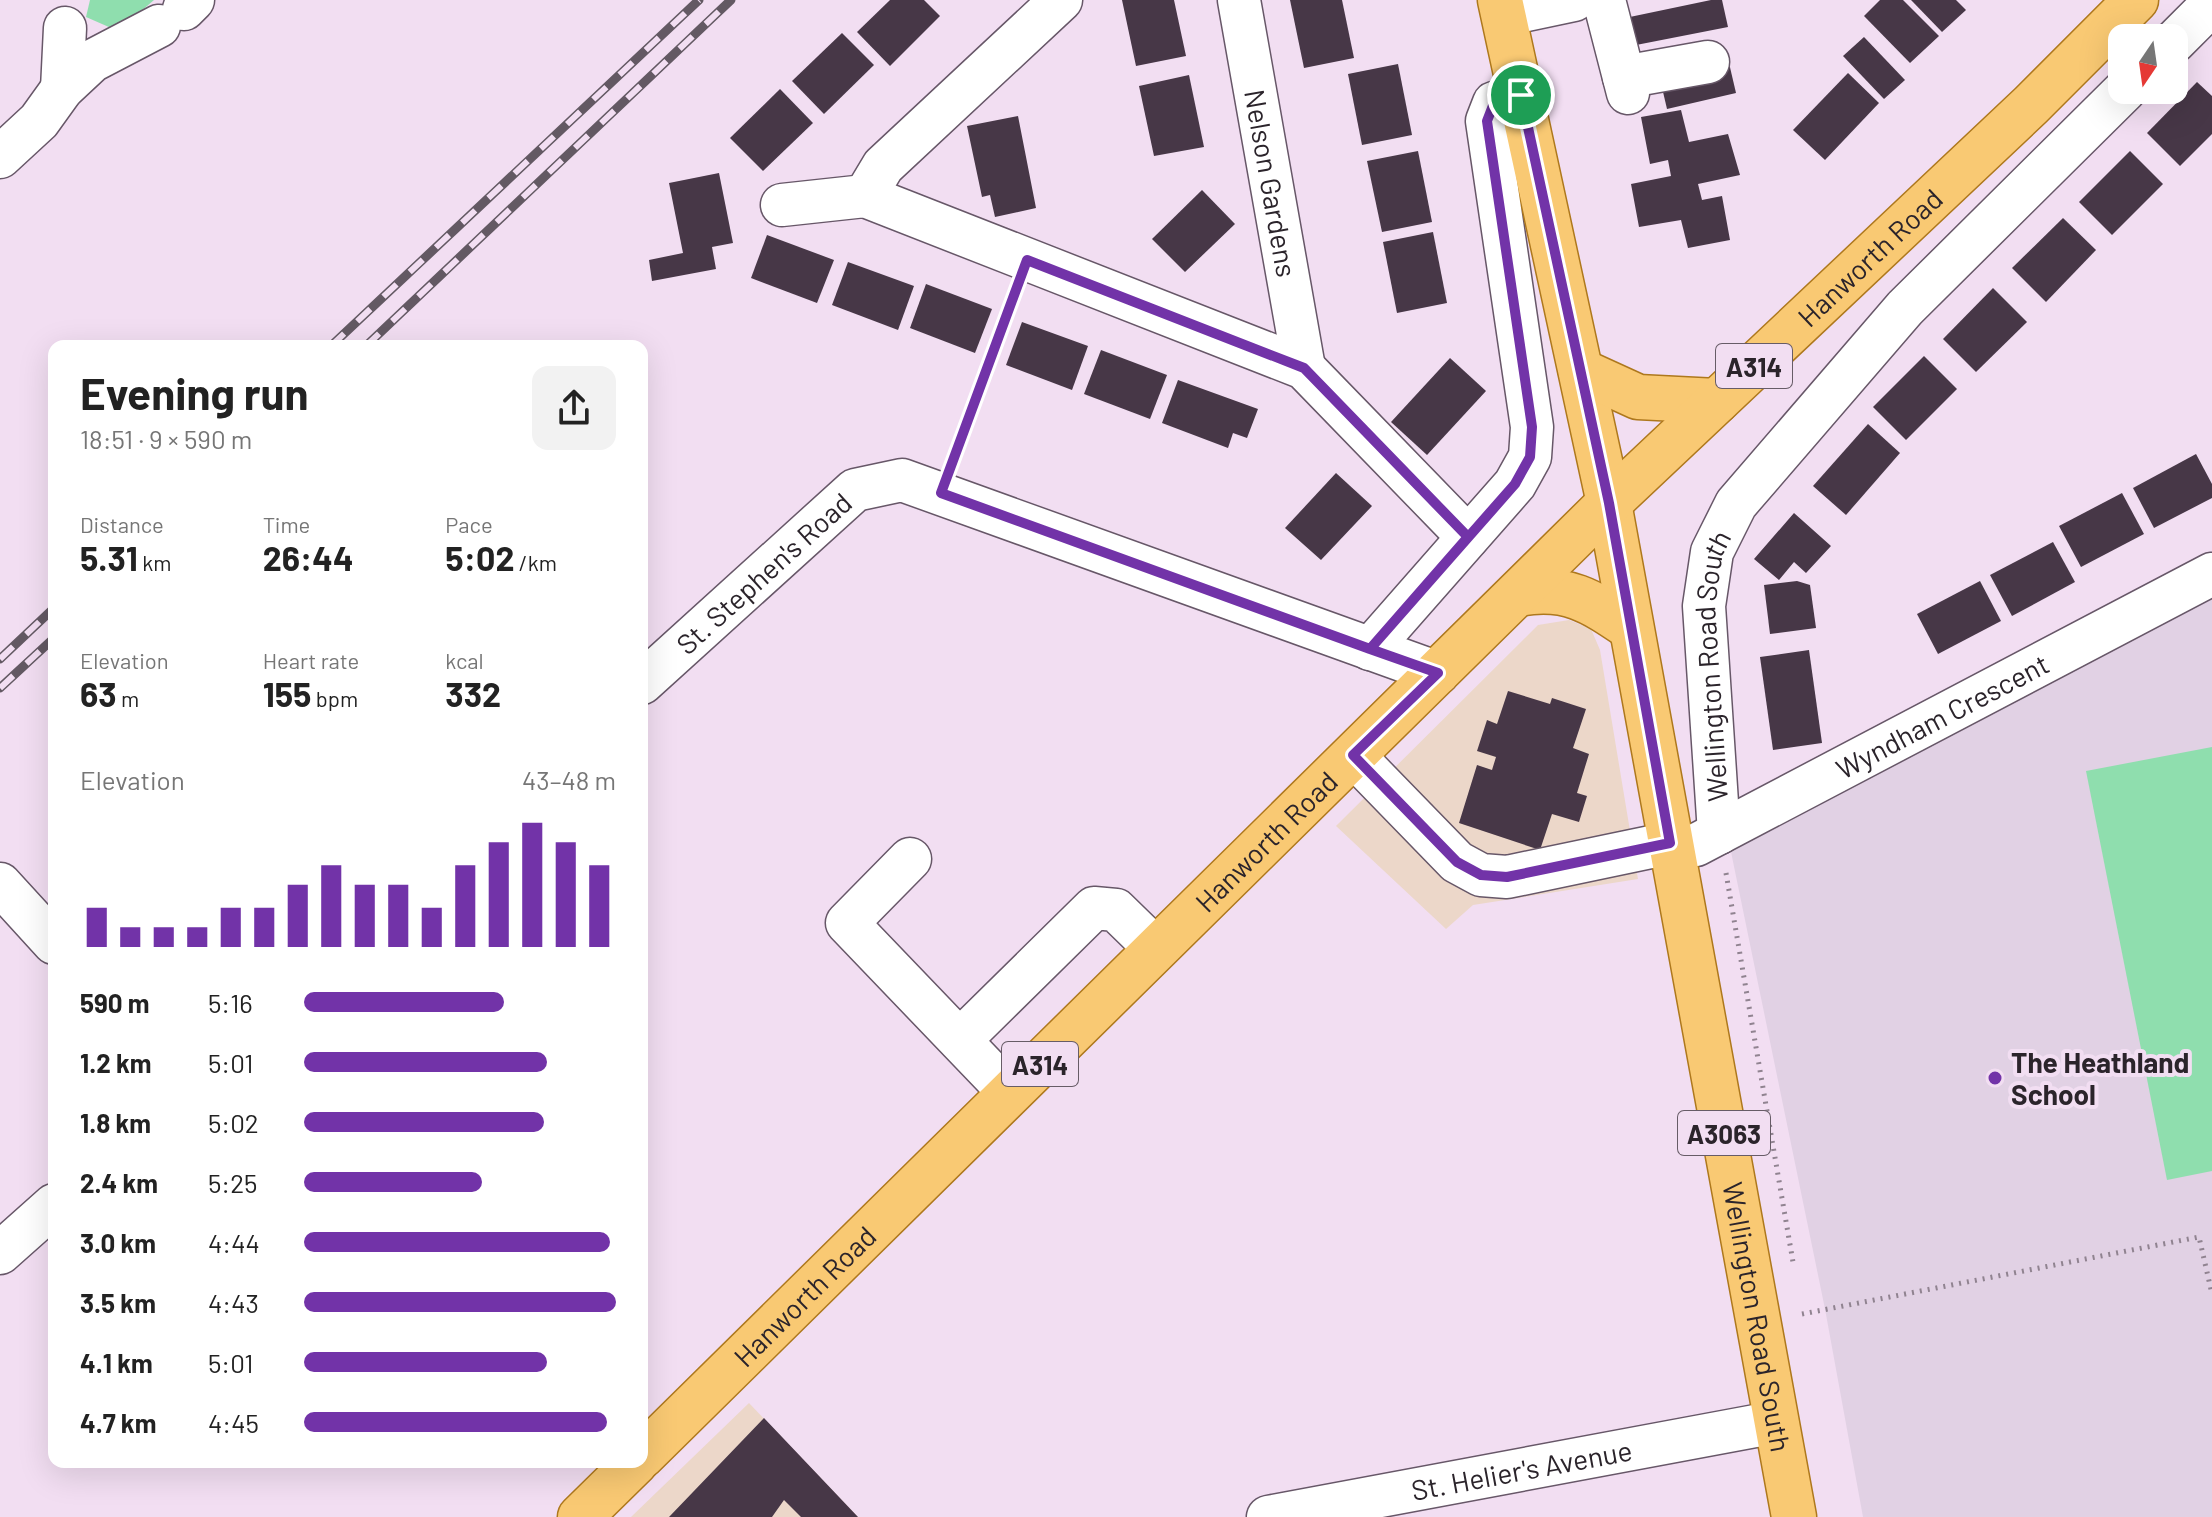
<!DOCTYPE html>
<html lang="en">
<head>
<meta charset="utf-8">
<style>
  :root { --surface:#fff; --page:#f2f2f2; --text:#222; --muted:#767676; --accent:#7233a8 }
  body { margin:0; font-family:Barlow,sans-serif; background:var(--page); color:var(--text); height:100vh; display:flex; flex-direction:column; font-size:30px; white-space:nowrap }
  * { box-sizing:border-box; margin:0 }
  p { font-size:26px; color:var(--muted) }
  .icon { flex:none; width:44px; height:44px; fill:none; stroke:currentColor; stroke-width:2; stroke-linecap:round; stroke-linejoin:round }
  .map { position:relative; flex:1; overflow:hidden }
  .details { position:absolute; left:48px; top:340px; width:600px; height:1128px; display:flex; flex-direction:column; background:var(--surface); border-radius:16px; box-shadow:0 8px 32px #0002 }
  .details>* { flex:none }
  .needle { width:52px; rotate:193deg }
  .buttons { position:absolute; left:2108px; top:24px; display:grid; gap:16px }
  .buttons a { display:grid; place-items:center; width:80px; height:80px; border-radius:16px; background:var(--surface); box-shadow:0 8px 32px #0002; font-size:40px }
  .pin { position:absolute; display:grid; place-items:center; width:68px; height:68px; color:#fff; margin:-34px; border:4px solid #fff; border-radius:50%; box-shadow:0 2px 8px #0007 }
  .round { display:grid; place-items:center; flex:none; width:84px; height:84px; border-radius:16px; background:var(--page) }
  .overview { display:flex; align-items:center; justify-content:space-between; height:136px; padding:0 32px }
  h1 { font-size:44px; font-weight:700; line-height:60px }
  .stats { display:grid; grid-template-columns:repeat(3,1fr); gap:12px; height:136px; padding:8px 32px }
  .stats div { display:grid; align-content:center }
  .stats b { font-size:34px; font-weight:700 }
  .stats small { font-size:22px; font-weight:400 }
  .stats p { font-size:22px }
  .chart { height:224px; padding:16px 32px }
  .chart p { display:flex; justify-content:space-between }
  .chart svg { width:100%; height:144px; margin-top:8px; stroke:var(--accent); stroke-width:6 }
  ul { padding:0 32px; list-style:none; font-size:26px }
  li { display:grid; grid-template-columns:128px 96px 1fr; align-items:center; height:60px }
  li i { height:20px; border-radius:10px; background:var(--accent) }
  .map>svg:first-child { display:block }
</style>
</head>
<body>
<div class="map">
<svg width="2212" height="1517" viewBox="0 0 2212 1517">
  <rect width="100%" height="100%" fill="#f2def2"/>
  <!-- commercial -->
  <g fill="#ecd7c9">
    <polygon points="1569,620 1591,629 1600,650 1638,879 1473,905 1446,929 1336,826 1538,625"/>
    <polygon points="749,1403 858,1517 631,1517"/>
  </g>
  <!-- education -->
  <polygon fill="#e1d1e4" points="2212,592 2212,1517 1863,1517 1825,1309 1730,847"/>
  <!-- green -->
  <g fill="#8fdeae">
    <polygon points="90,0 154,0 118,31 86,17"/>
    <polygon points="2212,747 2212,1171 2167,1180 2086,771"/>
  </g>
  <!-- building -->
  <g fill="#473747">
    <polygon points="890,0 924,0 940,16 890,66 857,32"/>
    <polygon points="1122,0 1174,0 1186,56 1136,66"/>
    <polygon points="1290,0 1342,0 1354,58 1304,68"/>
    <polygon points="1711,0 1722,0 1728,27 1631,46 1625,18"/>
    <polygon points="1880,0 1903,0 1939,36 1910,63 1864,16"/>
    <polygon points="1911,0 1956,0 1966,10 1942,32"/>
    <polygon points="842,33 874,65 824,114 792,81"/>
    <polygon points="1864,37 1905,80 1884,99 1843,56"/>
    <polygon points="1729,63 1736,93 1667,109 1660,79"/>
    <polygon points="1398,64 1412,135 1362,145 1348,74"/>
    <polygon points="1848,73 1879,103 1825,160 1793,130"/>
    <polygon points="1189,75 1204,147 1154,156 1139,86"/>
    <polygon points="2197,82 2212,96 2212,134 2180,166 2147,133"/>
    <polygon points="780,89 813,123 763,171 730,138"/>
    <polygon points="1681,110 1689,142 1728,134 1740,175 1698,184 1702,200 1722,196 1730,240 1688,248 1681,220 1639,227 1631,184 1671,176 1668,160 1650,164 1641,117"/>
    <polygon points="1018,116 1036,208 995,217 990,195 982,197 967,126"/>
    <polygon points="1418,151 1432,222 1382,232 1367,161"/>
    <polygon points="2130,151 2163,184 2112,235 2079,202"/>
    <polygon points="719,173 733,243 712,247 716,269 652,281 649,260 683,253 669,183"/>
    <polygon points="1202,190 1235,224 1185,272 1152,239"/>
    <polygon points="2063,218 2096,250 2046,302 2012,268"/>
    <polygon points="1433,232 1447,303 1397,313 1383,242"/>
    <polygon points="767,235 834,260 817,303 751,278"/>
    <polygon points="848,262 914,286 898,330 832,305"/>
    <polygon points="926,284 992,309 975,353 910,328"/>
    <polygon points="1993,288 2027,322 1976,372 1943,339"/>
    <polygon points="1022,322 1088,346 1072,390 1006,365"/>
    <polygon points="1101,350 1167,375 1150,419 1084,394"/>
    <polygon points="1924,356 1957,389 1906,440 1873,407"/>
    <polygon points="1450,358 1486,391 1427,455 1391,422"/>
    <polygon points="1178,380 1258,409 1247,438 1233,433 1228,448 1162,423"/>
    <polygon points="1868,424 1900,453 1846,515 1813,486"/>
    <polygon points="2196,454 2212,484 2212,498 2154,528 2133,488"/>
    <polygon points="1336,473 1372,506 1321,560 1285,528"/>
    <polygon points="2122,493 2144,534 2081,567 2059,526"/>
    <polygon points="1794,513 1831,546 1806,573 1794,562 1779,580 1754,559"/>
    <polygon points="2053,542 2075,582 2012,616 1990,575"/>
    <polygon points="1797,581 1810,585 1816,628 1770,634 1764,585"/>
    <polygon points="1980,581 2001,621 1938,654 1917,614"/>
    <polygon points="1809,650 1822,743 1773,750 1760,657"/>
    <polygon points="1508,691 1550,704 1552,698 1586,709 1573,748 1589,754 1577,793 1587,796 1579,822 1552,814 1540,850 1459,823 1477,765 1492,770 1496,757 1477,751 1487,720 1497,724"/>
    <polygon points="764,1418 858,1517 801,1517 784,1500 772,1517 669,1517"/>
  </g>
  <g fill="none" stroke-linecap="round" stroke-linejoin="round">
    <!-- minor casing -->
    <g stroke="#675768" stroke-width="45">
      <g id="minor">
        <path id="s1" d="M 1239,0 L 1304,368"/>
        <polyline points="1604,0 1628,93"/>
        <polyline points="184,9 193,0"/>
        <polyline points="1503,15 1574,0"/>
        <polyline points="2174,42 2212,4"/>
        <polyline points="1624,77 1708,62"/>
        <polyline points="62,89 65,28"/>
        <polyline points="0,157 39,121 62,89 92,61 159,26"/>
        <polyline points="865,196 883,166 1061,0"/>
        <polyline points="782,205 865,196 1304,368 1468,537"/>
        <polyline points="1370,649 1515,484 1530,457 1532,427 1487,121 1494,103 1521,95"/>
        <path id="s2" d="M 642,683 L 855,490 L 902,480 L 1438,673"/>
        <polyline points="1353,755 1457,862 1481,875 1507,877 1670,843"/>
        <path id="s3" d="M 1719,833 L 1704,606 L 1712,552 L 1736,504 L 1905,308 L 2125,90"/>
        <path id="s4" d="M 1696,845 L 2212,574"/>
        <polyline points="910,859 847,923 1010,1093"/>
        <polyline points="0,884 54,943"/>
        <polyline points="960,1040 1094,908 1116,910 1156,949"/>
        <polyline points="0,1253 54,1205"/>
        <path id="s5" d="M 1268,1517 L 1777,1422"/>
      </g>
    </g>
    <!-- major casing -->
    <g stroke="#ae781d" stroke-width="47">
      <g id="major">
        <path id="s6" d="M 1500,0 L 1609,503 L 1794,1517"/>
        <polyline points="1581,371 1638,397 1717,401"/>
        <path d="M 1518,594 C 1568,585 1591,601 1631,628"/>
        <path id="s7" d="M 642,1456 L 1609,503 L 2031,105 L 2136,0"/>
        <polyline points="580,1517 636,1462"/>
      </g>
    </g>
    <!-- path -->
    <g stroke="#908390" stroke-width="5" stroke-dasharray="2 6" stroke-linecap="butt">
      <polyline points="954,458 1014,295"/>
      <polyline points="1726,873 1793,1262"/>
      <polyline points="1802,1314 2199,1237 2212,1294"/>
    </g>
    <!-- minor -->
    <use href="#minor" stroke="#fff" stroke-width="42"/>
    <!-- major -->
    <use href="#major" stroke="#f9c973" stroke-width="44"/>
    <!-- rail casing -->
    <g stroke="#635963" stroke-width="9">
      <g id="rail">
        <polyline points="331,346 699,0"/>
        <polyline points="366,346 731,0"/>
        <polyline points="0,659 54,608"/>
        <polyline points="0,688 54,638"/>
      </g>
    </g>
    <!-- rail -->
    <use href="#rail" stroke="#f2def2" stroke-width="6" stroke-dasharray="18" stroke-linecap="butt"/>
  </g>
  <g fill="none" stroke-linecap="round" stroke-linejoin="round">
    <!-- route casing -->
    <g stroke="#fff" stroke-width="16">
      <polyline id="route" points="1521,95 1494,103 1487,121 1532,427 1530,457 1515,484 1370,649 941,493 1027,260 1304,368 1468,537 1370,649 1438,673 1353,755 1457,862 1481,875 1507,877 1670,843 1609,503 1521,95"/>
    </g>
    <!-- route -->
    <use href="#route" stroke="#7233a8" stroke-width="10"/>
  </g>
  <!-- markers -->
  <circle fill="#7233a8" stroke="#f2def2" stroke-width="3" cx="1995" cy="1078" r="8"/>
  <g text-anchor="middle" dominant-baseline="central" stroke-width="8" stroke-linejoin="round" paint-order="stroke">
    <!-- shield labels -->
    <g fill="#f2def2" stroke="#675c67" stroke-width="2">
      <rect x="1716" y="344" width="76" height="44" rx="6"/>
      <rect x="1002" y="1042" width="76" height="44" rx="6"/>
      <rect x="1678" y="1111" width="92" height="44" rx="6"/>
    </g>
    <g font-size="26" font-weight="bold" fill="#2b242b">
      <text x="1754" y="366">A314</text>
      <text x="1040" y="1064">A314</text>
      <text x="1724" y="1133">A3063</text>
    </g>
    <!-- street labels -->
    <g font-size="28" fill="#2b242b" stroke="#f2def2">
      <text stroke="none"><textPath href="#s1" startOffset="186">Nelson Gardens</textPath></text>
      <text stroke="none"><textPath href="#s7" startOffset="1716">Hanworth Road</textPath></text>
      <text stroke="none"><textPath href="#s2" startOffset="164">St. Stephen's Road</textPath></text>
      <text stroke="none"><textPath href="#s3" startOffset="168">Wellington Road South</textPath></text>
      <text stroke="none"><textPath href="#s4" startOffset="278">Wyndham Crescent</textPath></text>
      <text stroke="none"><textPath href="#s7" startOffset="876">Hanworth Road</textPath></text>
      <text stroke="none"><textPath href="#s7" startOffset="228">Hanworth Road</textPath></text>
      <text stroke="none"><textPath href="#s6" startOffset="1342">Wellington Road South</textPath></text>
      <text stroke="none"><textPath href="#s5" startOffset="258">St. Helier's Avenue</textPath></text>
    </g>
    <!-- poi labels -->
    <g font-size="28" font-weight="bold" fill="#2b242b" stroke="#f2def2" text-anchor="start">
      <text x="2011" y="1062">The Heathland<tspan x="2011" dy="32">School</tspan></text>
    </g>
  </g>
</svg>
<div class="buttons">
<a><svg class="needle" viewBox="-14 -14 28 28"><path d="M0-13l5 13h-10z" fill="#e53935"/><path d="M0 13l5-13h-10z" fill="#767676"/></svg></a>
</div>
<div class="pin" style="left:1521px;top:95px;background:#1e9e55"><svg class="icon" aria-label="arrive" viewBox="0 0 24 24"><path d="M6 21V4h12l-3 4 3 4H6"/></svg></div>
<section class="details">
<div class="overview"><div><h1>Evening run</h1><p>18:51 · 9 × 590 m</p></div><a class="round"><svg class="icon" aria-label="share" viewBox="0 0 24 24"><path d="M12 15V3M7 8l5-5 5 5M5 13v7h14v-7"/></svg></a></div>
<div class="stats">
<div><p>Distance</p><b>5.31<small> km</small></b></div>
<div><p>Time</p><b>26:44</b></div>
<div><p>Pace</p><b>5:02<small> /km</small></b></div>
</div>
<div class="stats">
<div><p>Elevation</p><b>63<small> m</small></b></div>
<div><p>Heart rate</p><b>155<small> bpm</small></b></div>
<div><p>kcal</p><b>332</b></div>
</div>
<div class="chart"><p><span>Elevation</span>43–48 m</p>
<svg viewBox="0 0 160 44" preserveAspectRatio="none"><path d="M5 44V32M15 44V38M25 44V38M35 44V38M45 44V32M55 44V32M65 44V25M75 44V19M85 44V25M95 44V25M105 44V32M115 44V19M125 44V12M135 44V6M145 44V12M155 44V19"/></svg>
</div>
<ul>
<li><b>590 m</b>5:16<i style="width:64%"></i></li>
<li><b>1.2 km</b>5:01<i style="width:78%"></i></li>
<li><b>1.8 km</b>5:02<i style="width:77%"></i></li>
<li><b>2.4 km</b>5:25<i style="width:57%"></i></li>
<li><b>3.0 km</b>4:44<i style="width:98%"></i></li>
<li><b>3.5 km</b>4:43<i style="width:100%"></i></li>
<li><b>4.1 km</b>5:01<i style="width:78%"></i></li>
<li><b>4.7 km</b>4:45<i style="width:97%"></i></li>
</ul>
</section>
</div>
</body>
</html>
